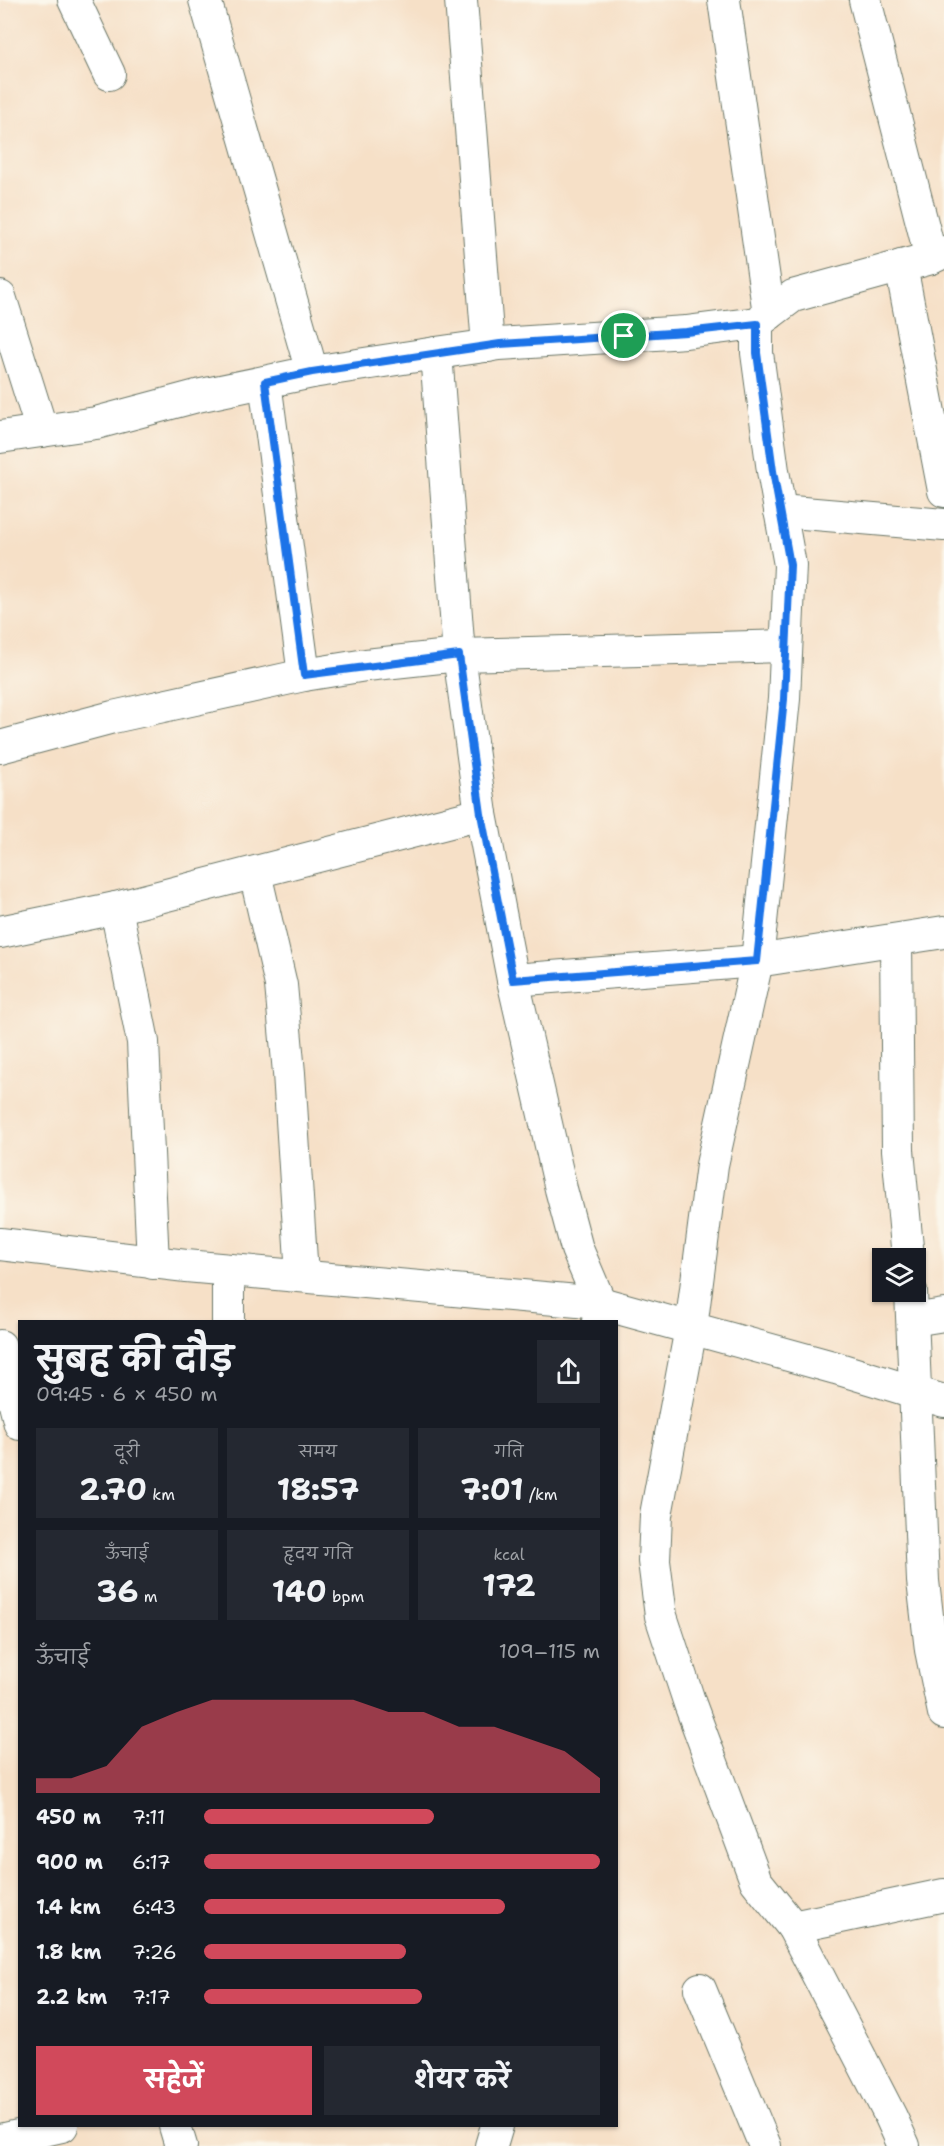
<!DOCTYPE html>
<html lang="hi">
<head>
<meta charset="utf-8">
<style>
  :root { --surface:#171b24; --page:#242831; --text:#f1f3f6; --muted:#9ea1a6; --accent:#d1495b }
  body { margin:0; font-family:"Shantell Sans","Playpen Sans Deva",sans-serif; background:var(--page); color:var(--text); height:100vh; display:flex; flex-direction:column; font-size:22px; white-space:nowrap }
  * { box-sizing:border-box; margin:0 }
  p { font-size:20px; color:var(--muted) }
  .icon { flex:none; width:33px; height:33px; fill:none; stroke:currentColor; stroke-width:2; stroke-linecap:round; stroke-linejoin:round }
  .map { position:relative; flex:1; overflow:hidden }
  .drawer { position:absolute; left:18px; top:1320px; width:600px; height:807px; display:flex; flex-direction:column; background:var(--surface); border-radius:0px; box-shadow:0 2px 4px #0004 }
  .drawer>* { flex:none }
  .fabs { position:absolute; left:872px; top:1248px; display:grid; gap:12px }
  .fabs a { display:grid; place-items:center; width:54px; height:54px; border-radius:0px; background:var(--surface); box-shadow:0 2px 4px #0004; font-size:30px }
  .pin { position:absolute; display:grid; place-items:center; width:51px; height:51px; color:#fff; margin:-26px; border:3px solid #fff; border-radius:50%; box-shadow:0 2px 6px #0007 }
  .round { display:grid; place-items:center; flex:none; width:63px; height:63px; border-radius:0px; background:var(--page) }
  .headline { display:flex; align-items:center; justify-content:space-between; height:102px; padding:0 18px }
  h1 { font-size:33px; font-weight:700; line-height:45px }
  .figures { display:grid; grid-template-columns:repeat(3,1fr); gap:9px; height:102px; padding:6px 18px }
  .figures div { display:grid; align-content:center; border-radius:0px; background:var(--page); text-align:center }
  .figures b { font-size:30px; font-weight:700 }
  .figures small { font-size:16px; font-weight:400 }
  .figures p { font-size:16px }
  .chart { height:168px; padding:12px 18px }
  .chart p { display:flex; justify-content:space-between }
  .chart svg { width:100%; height:108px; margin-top:6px; fill:var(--accent); opacity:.7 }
  .primary-button { display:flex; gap:12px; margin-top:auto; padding:12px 18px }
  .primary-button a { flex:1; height:69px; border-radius:0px; background:var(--accent); color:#fff; font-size:24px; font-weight:700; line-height:69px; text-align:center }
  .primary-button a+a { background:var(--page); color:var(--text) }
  ul { padding:0 18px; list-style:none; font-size:20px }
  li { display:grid; grid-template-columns:96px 72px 1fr; align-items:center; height:45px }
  li i { height:15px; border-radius:8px; background:var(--accent) }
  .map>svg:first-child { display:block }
</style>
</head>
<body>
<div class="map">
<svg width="944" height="2146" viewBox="0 0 944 2146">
  <rect width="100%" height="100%" fill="#fbf7ec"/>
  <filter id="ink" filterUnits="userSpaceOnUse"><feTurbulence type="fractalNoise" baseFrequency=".0167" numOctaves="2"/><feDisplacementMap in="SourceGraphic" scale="12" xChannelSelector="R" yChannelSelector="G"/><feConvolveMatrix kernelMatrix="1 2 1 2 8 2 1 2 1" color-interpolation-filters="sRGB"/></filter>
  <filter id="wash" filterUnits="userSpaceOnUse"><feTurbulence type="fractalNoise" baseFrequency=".008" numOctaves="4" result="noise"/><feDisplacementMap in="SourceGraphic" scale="24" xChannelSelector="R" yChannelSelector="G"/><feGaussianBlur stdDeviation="1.35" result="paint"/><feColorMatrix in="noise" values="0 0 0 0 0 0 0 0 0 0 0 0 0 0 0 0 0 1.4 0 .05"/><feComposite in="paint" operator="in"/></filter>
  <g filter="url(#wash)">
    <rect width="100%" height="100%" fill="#f6e0c7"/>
  </g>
  <g filter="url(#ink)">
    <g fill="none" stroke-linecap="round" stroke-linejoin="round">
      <!-- street casing -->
      <g stroke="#6a7667" stroke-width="34">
        <g id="street">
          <polyline points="74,0 109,74"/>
          <polyline points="205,0 312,372"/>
          <polyline points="461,0 488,346"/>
          <polyline points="724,0 769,314"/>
          <polyline points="865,0 931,258"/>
          <polyline points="901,266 944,491"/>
          <polyline points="0,297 42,431"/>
          <polyline points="757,323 757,353 773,471 790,565 784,699 757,961 712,1165 691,1328 656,1515 654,1561 661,1616 690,1704 756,1881 793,1927"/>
          <polyline points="436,353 459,655 481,814 513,980 561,1189 577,1249 600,1303 598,1322"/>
          <polyline points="265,382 304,675"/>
          <polyline points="0,437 96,423 197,396 312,372 436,353 499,344 686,332 757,323 793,296 931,258 944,252"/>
          <polyline points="780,511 944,525"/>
          <polyline points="0,747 113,717 304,675 366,665 459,655 786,646"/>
          <polyline points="255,873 281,985 289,1073 302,1276"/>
          <polyline points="116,908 143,1042 153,1263"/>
          <polyline points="0,932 116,908 481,814"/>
          <polyline points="896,940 898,1150 908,1258"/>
          <polyline points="513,980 757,961 944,932"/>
          <polyline points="0,1244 186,1266 600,1303 836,1368 944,1401"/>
          <polyline points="911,1292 923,1581 931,1650 944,1713"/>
          <polyline points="913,1320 944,1315"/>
          <polyline points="228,1322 228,1270"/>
          <polyline points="0,1346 20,1424"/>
          <polyline points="700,1989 765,2146"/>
          <polyline points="175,2126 181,2146"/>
          <polyline points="0,2140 62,2126"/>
          <polyline points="491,2146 497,2126"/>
          <polyline points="904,2146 891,2117 793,1927 944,1895"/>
        </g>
      </g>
      <!-- street -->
      <use href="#street" stroke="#fff" stroke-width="32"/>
    </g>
  </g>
  <g fill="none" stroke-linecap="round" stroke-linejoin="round" filter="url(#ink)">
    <!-- route casing -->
    <g stroke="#fff" stroke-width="12">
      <polygon id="route" points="757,324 757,353 773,471 790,565 784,699 757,961 513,980 481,814 459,655 304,675 265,382 312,372 500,344 686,332"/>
    </g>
    <!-- route -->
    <use href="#route" stroke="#1a73e8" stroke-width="8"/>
  </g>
</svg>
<div class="fabs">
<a><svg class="icon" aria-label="layers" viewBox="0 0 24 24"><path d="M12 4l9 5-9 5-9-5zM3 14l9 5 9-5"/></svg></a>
</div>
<div class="pin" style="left:624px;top:336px;background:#1e9e55"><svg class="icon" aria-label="arrive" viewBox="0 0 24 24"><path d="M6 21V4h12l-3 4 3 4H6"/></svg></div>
<section class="drawer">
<div class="headline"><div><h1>सुबह की दौड़</h1><p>09:45 · 6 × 450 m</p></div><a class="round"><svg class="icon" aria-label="share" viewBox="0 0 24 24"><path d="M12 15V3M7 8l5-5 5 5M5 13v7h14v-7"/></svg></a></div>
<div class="figures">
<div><p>दूरी</p><b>2.70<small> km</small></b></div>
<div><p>समय</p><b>18:57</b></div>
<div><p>गति</p><b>7:01<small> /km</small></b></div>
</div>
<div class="figures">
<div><p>ऊँचाई</p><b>36<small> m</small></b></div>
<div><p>हृदय गति</p><b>140<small> bpm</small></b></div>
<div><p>kcal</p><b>172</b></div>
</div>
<div class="chart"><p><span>ऊँचाई</span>109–115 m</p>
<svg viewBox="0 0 160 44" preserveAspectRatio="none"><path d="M0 44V38L10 38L20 33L30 17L40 11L50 6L60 6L70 6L80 6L90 6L100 11L110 11L120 17L130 17L140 22L150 27L160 38V44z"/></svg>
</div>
<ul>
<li><b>450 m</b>7:11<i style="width:58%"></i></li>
<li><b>900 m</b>6:17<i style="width:100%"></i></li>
<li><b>1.4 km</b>6:43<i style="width:76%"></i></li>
<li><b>1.8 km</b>7:26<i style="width:51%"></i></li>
<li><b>2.2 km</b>7:17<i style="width:55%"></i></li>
</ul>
<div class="primary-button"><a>सहेजें</a><a>शेयर करें</a></div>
</section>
</div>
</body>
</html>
